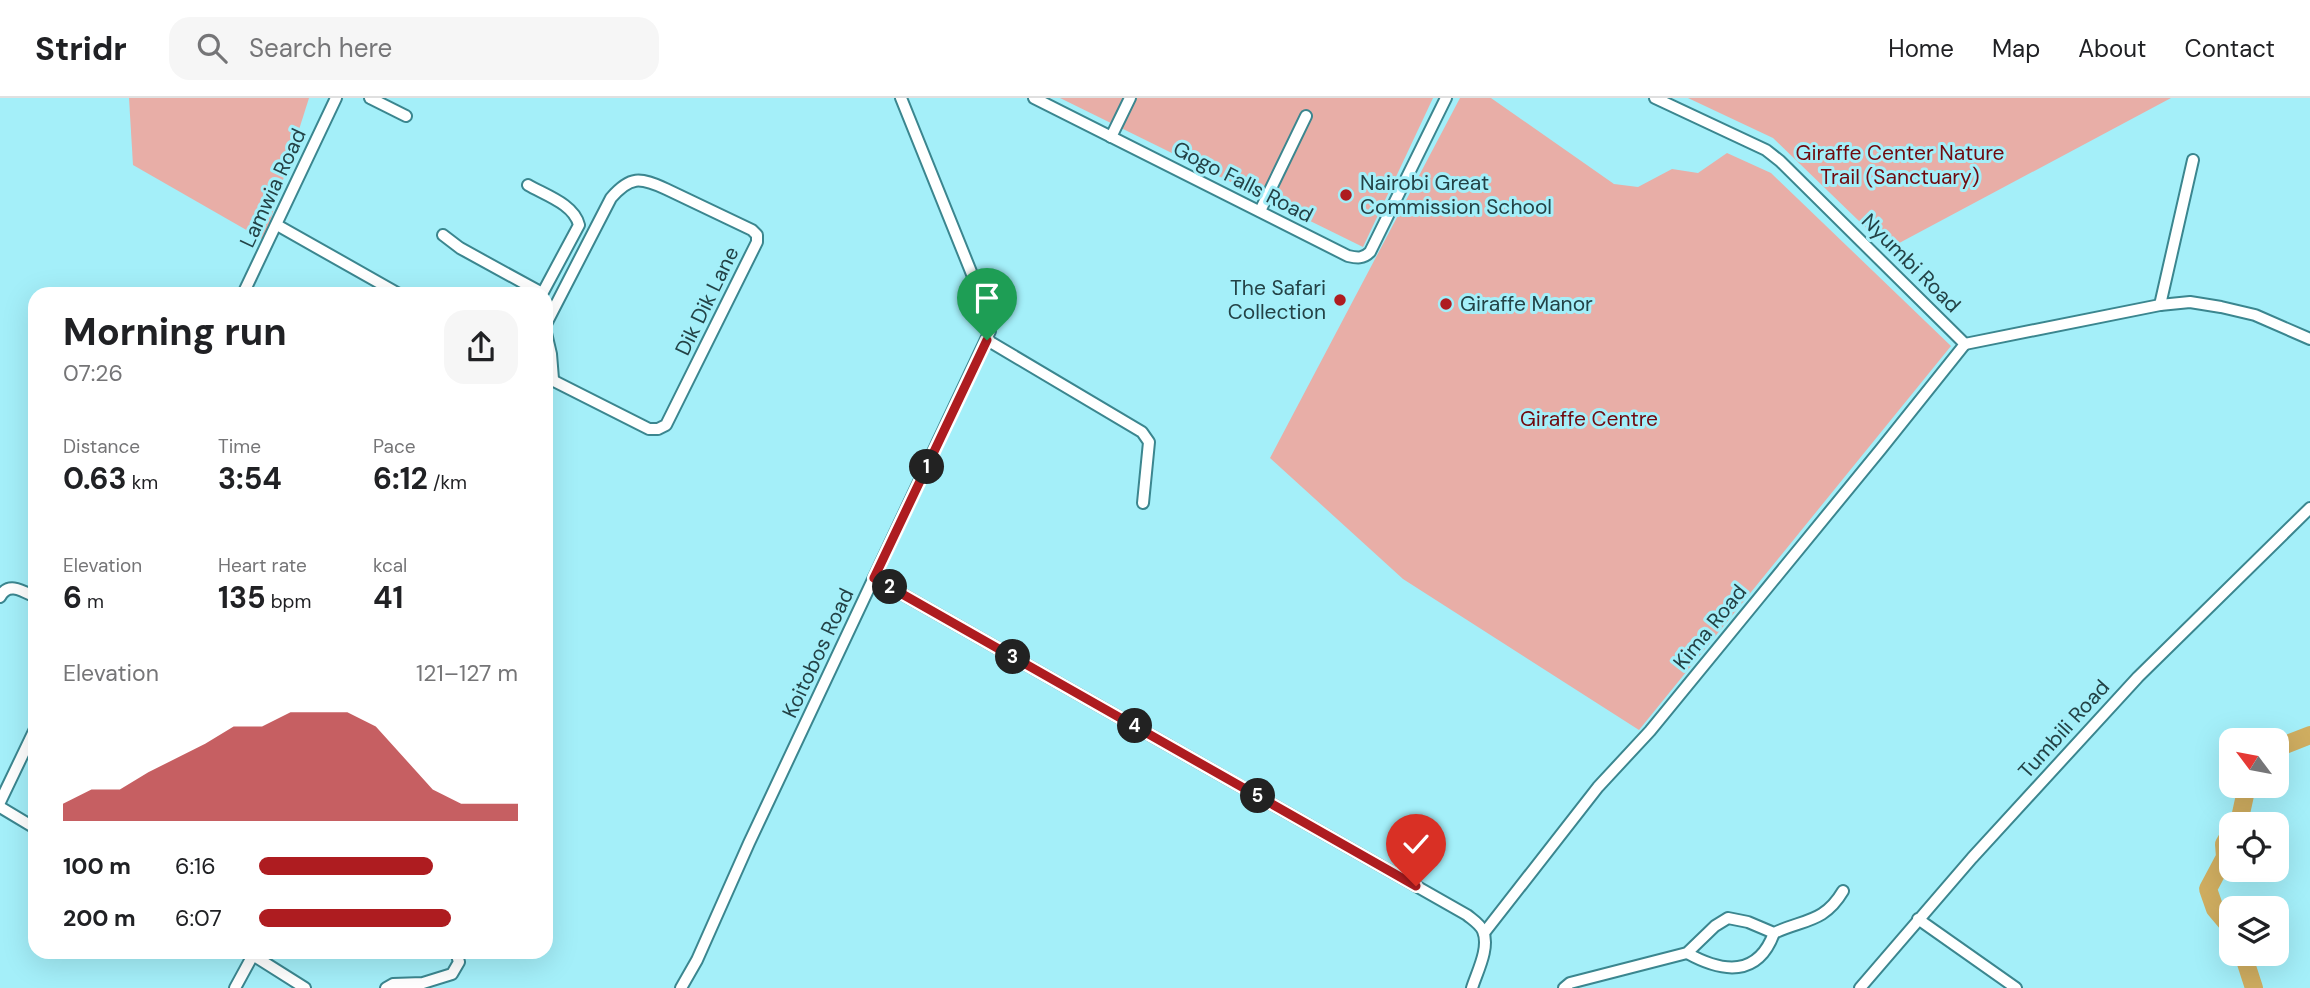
<!DOCTYPE html>
<html lang="en">
<head>
<meta charset="utf-8">
<style>
  :root { --surface:#fff; --page:#f6f6f6; --text:#202124; --muted:#757577; --line:#e0e0e0; --accent:#ae1c20 }
  body { margin:0; font-family:"DM Sans",sans-serif; background:var(--page); color:var(--text); height:100vh; display:flex; flex-direction:column; font-size:26px; white-space:nowrap }
  * { box-sizing:border-box; margin:0 }
  p { font-size:23px; color:var(--muted) }
  .icon { flex:none; width:38px; height:38px; fill:none; stroke:currentColor; stroke-width:2; stroke-linecap:round; stroke-linejoin:round }
  .map { position:relative; flex:1; overflow:hidden }
  .sheet { position:absolute; left:28px; top:189px; width:525px; height:672px; display:flex; flex-direction:column; background:var(--surface); border-radius:21px; box-shadow:0 7px 28px #0002 }
  .sheet>* { flex:none }
  .needle { width:46px; rotate:302deg }
  .fabs { position:absolute; left:2219px; top:630px; display:grid; gap:14px }
  .fabs a { display:grid; place-items:center; width:70px; height:70px; border-radius:14px; background:var(--surface); box-shadow:0 7px 28px #0002; font-size:35px }
  .pin { position:absolute; display:grid; place-items:center; width:60px; height:60px; color:#fff; margin:-72px -30px; border-radius:50% 50% 50% 0; rotate:-45deg; box-shadow:0 0 7px #0007 }
  .pin .icon { rotate:45deg }
  .km { position:absolute; width:35px; height:35px; margin:-18px; border-radius:50%; background:#222; color:#fff; font-size:19px; line-height:35px; text-align:center }
  .round { display:grid; place-items:center; flex:none; width:74px; height:74px; border-radius:21px; background:var(--page) }
  .head { display:flex; align-items:center; justify-content:space-between; height:119px; padding:0 35px }
  h1 { font-size:38px; font-weight:700; line-height:52px }
  .stats { display:grid; grid-template-columns:repeat(3,1fr); gap:10px; height:119px; padding:7px 35px }
  .stats div { display:grid; align-content:center }
  .stats b { font-size:30px; font-weight:700 }
  .stats small { font-size:19px; font-weight:400 }
  .stats p { font-size:19px }
  .chart { height:196px; padding:14px 35px }
  .chart p { display:flex; justify-content:space-between }
  .chart svg { width:100%; height:126px; margin-top:7px; fill:var(--accent); opacity:.7 }
  ul { padding:0 35px; list-style:none; font-size:23px }
  li { display:grid; grid-template-columns:112px 84px 1fr; align-items:center; height:52px }
  li i { height:18px; border-radius:9px; background:var(--accent) }
  header { display:flex; align-items:center; gap:42px; box-sizing:border-box; height:98px; padding:0 35px; background:var(--surface); border-bottom:2px solid var(--line) }
  header strong { font-size:33px }
  nav { display:flex; gap:38px; margin-inline-start:auto; font-size:24px }
  .search { width:490px; height:63px; background:var(--page); display:flex; align-items:center; gap:18px; box-sizing:border-box; padding:0 24px; border-radius:21px; color:var(--muted); font-size:26px }
  .map>svg:first-child { display:block }
</style>
</head>
<body>
<header>
<strong>Stridr</strong>
<div class="search"><svg class="icon" aria-label="search" viewBox="0 0 24 24"><circle cx="10" cy="10" r="6"/><path d="M15 15l6 6"/></svg>Search here</div>
<nav><a>Home</a><a>Map</a><a>About</a><a>Contact</a></nav>
</header>
<div class="map">
<svg width="2310" height="890" viewBox="0 0 2310 890">
  <rect width="100%" height="100%" fill="#a4eff9"/>
  <!-- green -->
  <g fill="#e8aea7">
    <polygon points="129,0 309,0 264,142 133,67"/>
    <polygon points="1060,0 1433,0 1363,149"/>
    <polygon points="1460,0 1491,0 1614,86 1638,89 1672,71 1698,75 1727,55 1771,75 1951,248 1639,632 1403,481 1270,360"/>
    <polygon points="1688,0 2171,0 1888,151 1773,40"/>
  </g>
  <g fill="none" stroke-linecap="round" stroke-linejoin="round">
    <!-- river -->
    <g stroke="#cfad60" stroke-width="18">
      <polyline points="2277,650 2310,637"/>
      <polyline points="2236,726 2240,720 2247,688"/>
      <polyline points="2231,734 2224,746 2225,759 2208,791 2215,811 2231,830"/>
      <polyline points="2243,856 2254,890"/>
    </g>
    <!-- minor casing -->
    <g stroke="#3b868f" stroke-width="14">
      <g id="minor">
        <polyline points="370,0 406,18"/>
        <path d="M 1034,0 L 1348,158 C 1357,160 1363,161 1370,154 L 1446,0"/>
        <polyline points="1655,0 1766,52 1780,63 1965,246"/>
        <polyline points="1111,39 1130,0"/>
        <path d="M 528,87 C 545,97 574,106 579,127 L 542,196"/>
        <polyline points="1260,113 1306,18"/>
        <polyline points="277,127 399,196"/>
        <polyline points="443,137 460,150 542,195"/>
        <polyline points="243,196 336,0"/>
        <polyline points="2160,207 2193,62"/>
        <path d="M 546,226 L 611,100 C 630,78 640,79 666,91 L 752,132 L 757,137 L 757,144 L 666,327 L 658,331 L 649,331 L 546,279"/>
        <polyline points="546,235 551,256 553,281"/>
        <polyline points="987,242 1142,334 1149,344 1143,405"/>
        <polyline points="1965,246 2160,207 2190,204 2221,209 2255,217 2310,241"/>
        <path d="M 874,480 L 1467,817 C 1473,822 1480,826 1483,833 C 1490,850 1477,874 1472,890"/>
        <path d="M 0,499 C 8,483 23,493 35,499"/>
        <polyline points="0,704 35,631"/>
        <polyline points="0,709 35,730"/>
        <polyline points="1918,821 2016,890"/>
        <polyline points="1484,835 1598,689 1650,633 1881,351 1965,246"/>
        <polyline points="248,854 305,890"/>
        <path d="M 1687,855 C 1723,875 1758,879 1774,835"/>
        <polyline points="235,890 253,857"/>
        <polyline points="386,890 393,886 423,885 452,876 459,864 456,854"/>
        <polyline points="681,890 697,862 749,745 990,233 986,211 901,0"/>
        <path d="M 1564,890 L 1570,885 L 1687,855 L 1715,828 L 1728,820 L 1748,824 L 1774,835 C 1804,821 1824,825 1843,793"/>
        <polyline points="1860,890 1972,760 2138,579 2310,410"/>
      </g>
    </g>
    <!-- minor -->
    <use href="#minor" stroke="#fff" stroke-width="10"/>
  </g>
  <g fill="none" stroke-linecap="round" stroke-linejoin="round">
    <!-- route casing -->
    <g stroke="#fff" stroke-width="14">
      <polyline id="route" points="987,242 874,480 1416,788"/>
    </g>
    <!-- route -->
    <use href="#route" stroke="#ae1c20" stroke-width="9"/>
  </g>
  <!-- markers -->
  <g fill="#ae1c20" stroke="#a4eff9" stroke-width="2.5">
    <circle cx="1346" cy="97" r="7"/>
    <circle cx="1340" cy="202" r="7"/>
    <circle cx="1446" cy="206" r="7"/>
  </g>
  <g text-anchor="middle" dominant-baseline="central" stroke-width="6" stroke-linejoin="round" paint-order="stroke">
    <!-- park labels -->
    <g font-size="21" fill="#70090e" stroke="#a4eff9">
      <text x="1900" y="55">Giraffe Center Nature<tspan x="1900" dy="24">Trail (Sanctuary)</tspan></text>
      <text x="1589" y="321">Giraffe Centre</text>
    </g>
    <!-- street labels -->
    <g font-size="21" fill="#234246" stroke="#a4eff9">
      <text transform="translate(1243 84) rotate(27)">Gogo Falls Road</text>
      <text transform="translate(273 90) rotate(-65)">Lamwia Road</text>
      <text transform="translate(1911 165) rotate(45)">Nyumbi Road</text>
      <text transform="translate(707 203) rotate(-64)">Dik Dik Lane</text>
      <text transform="translate(1710 529) rotate(-51)">Kima Road</text>
      <text transform="translate(818 555) rotate(-65)">Koitobos Road</text>
      <text transform="translate(2064 631) rotate(-48)">Tumbili Road</text>
    </g>
    <!-- poi labels -->
    <g font-size="21" fill="#234246" stroke="#a4eff9" text-anchor="start">
      <text x="1360" y="85">Nairobi Great<tspan x="1360" dy="24">Commission School</tspan></text>
      <text x="1326" y="190" text-anchor="end">The Safari<tspan x="1326" dy="24">Collection</tspan></text>
      <text x="1460" y="206">Giraffe Manor</text>
    </g>
  </g>
</svg>
<div class="fabs">
<a><svg class="needle" viewBox="-14 -14 28 28"><path d="M0-13l5 13h-10z" fill="#e53935"/><path d="M0 13l5-13h-10z" fill="#757577"/></svg></a>
<a><svg class="icon" aria-label="locate" viewBox="0 0 24 24"><circle cx="12" cy="12" r="6"/><path d="M12 2v4M12 18v4M2 12h4M18 12h4"/></svg></a>
<a><svg class="icon" aria-label="layers" viewBox="0 0 24 24"><path d="M12 4l9 5-9 5-9-5zM3 14l9 5 9-5"/></svg></a>
</div>
<div class="pin" style="left:987px;top:242px;background:#1e9e55"><svg class="icon" aria-label="arrive" viewBox="0 0 24 24"><path d="M6 21V4h12l-3 4 3 4H6"/></svg></div>
<div class="pin" style="left:1416px;top:788px;background:#d93025"><svg class="icon" aria-label="check" viewBox="0 0 24 24"><path d="M5 12l5 5 9-10"/></svg></div>
<b class="km" style="left:927px;top:369px">1</b>
<b class="km" style="left:890px;top:489px">2</b>
<b class="km" style="left:1013px;top:559px">3</b>
<b class="km" style="left:1135px;top:628px">4</b>
<b class="km" style="left:1258px;top:698px">5</b>
<section class="sheet">
<div class="head"><div><h1>Morning run</h1><p>07:26</p></div><a class="round"><svg class="icon" aria-label="share" viewBox="0 0 24 24"><path d="M12 15V3M7 8l5-5 5 5M5 13v7h14v-7"/></svg></a></div>
<div class="stats">
<div><p>Distance</p><b>0.63<small> km</small></b></div>
<div><p>Time</p><b>3:54</b></div>
<div><p>Pace</p><b>6:12<small> /km</small></b></div>
</div>
<div class="stats">
<div><p>Elevation</p><b>6<small> m</small></b></div>
<div><p>Heart rate</p><b>135<small> bpm</small></b></div>
<div><p>kcal</p><b>41</b></div>
</div>
<div class="chart"><p><span>Elevation</span>121–127 m</p>
<svg viewBox="0 0 160 44" preserveAspectRatio="none"><path d="M0 44V38L10 33L20 33L30 27L40 22L50 17L60 11L70 11L80 6L90 6L100 6L110 11L120 22L130 33L140 38L150 38L160 38V44z"/></svg>
</div>
<ul>
<li><b>100 m</b>6:16<i style="width:67%"></i></li>
<li><b>200 m</b>6:07<i style="width:74%"></i></li>
</ul>
</section>
</div>
</body>
</html>
